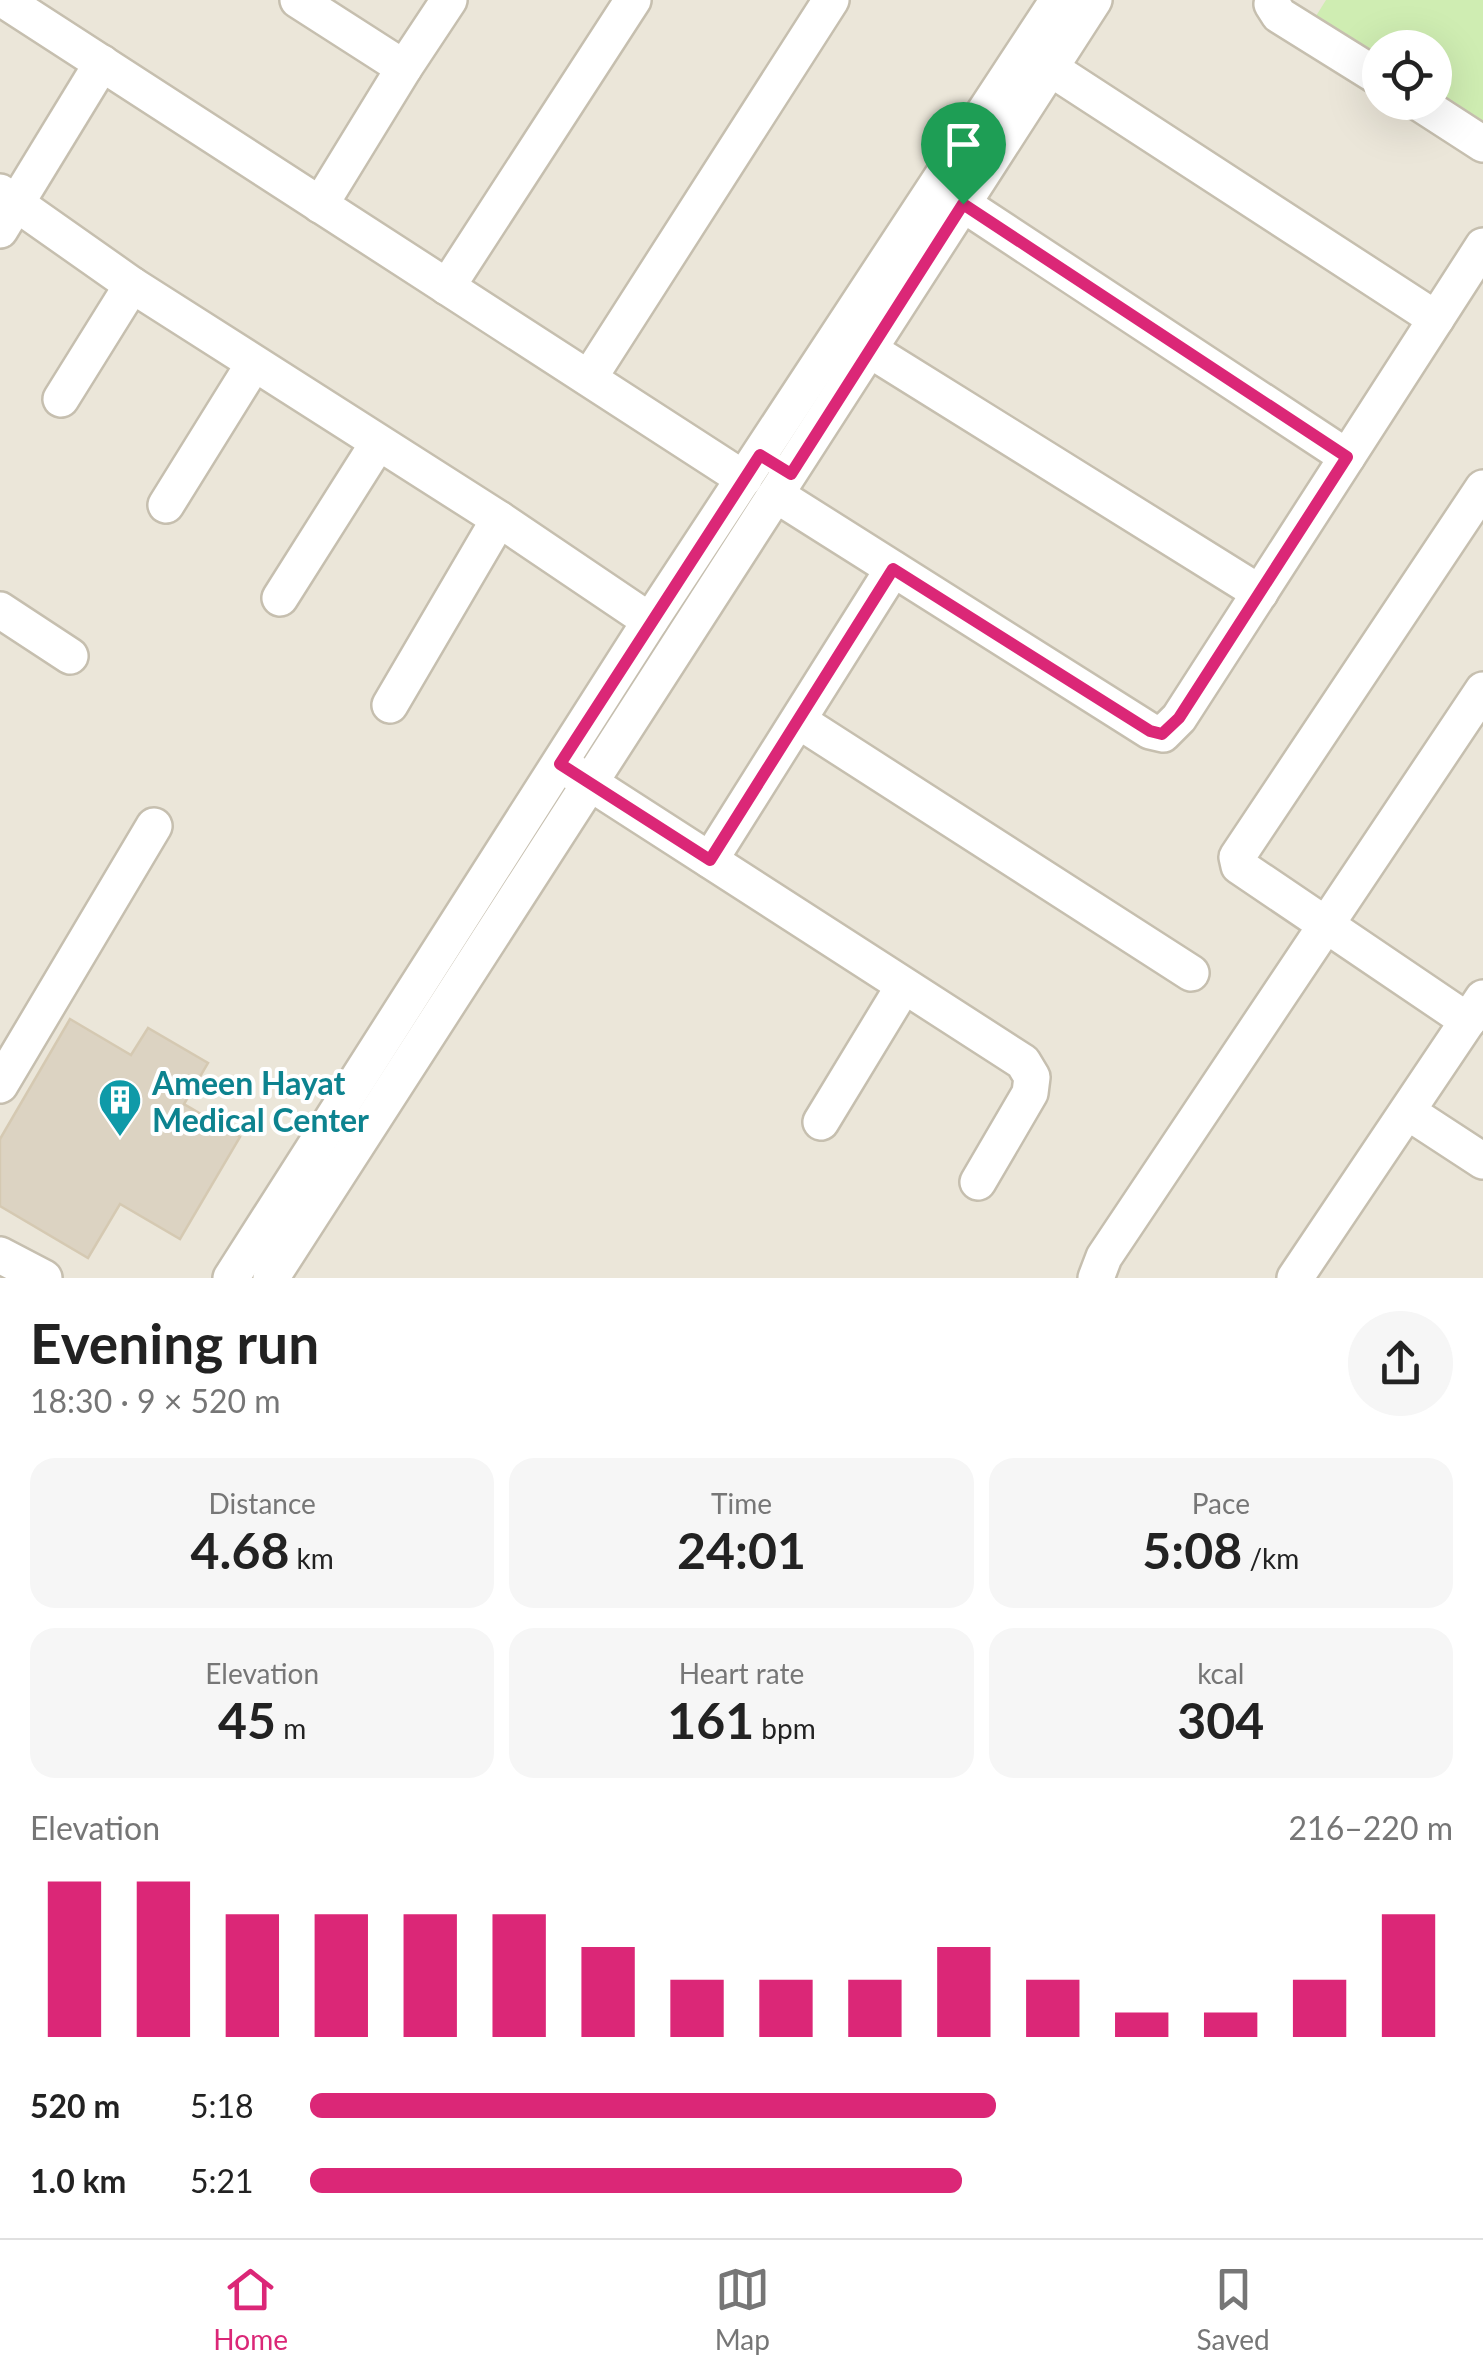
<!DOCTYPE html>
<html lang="en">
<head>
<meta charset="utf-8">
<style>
  :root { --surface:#fff; --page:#f6f6f6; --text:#222; --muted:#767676; --line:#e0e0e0; --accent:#db2777 }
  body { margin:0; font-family:Lato,sans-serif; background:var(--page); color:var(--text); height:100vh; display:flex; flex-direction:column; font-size:38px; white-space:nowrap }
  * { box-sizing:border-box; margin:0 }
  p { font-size:32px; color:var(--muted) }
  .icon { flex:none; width:55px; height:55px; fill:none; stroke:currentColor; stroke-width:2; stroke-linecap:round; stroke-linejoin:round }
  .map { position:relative; height:1278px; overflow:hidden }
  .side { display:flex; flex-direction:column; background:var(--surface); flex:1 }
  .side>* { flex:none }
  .tools { position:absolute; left:1362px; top:30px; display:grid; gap:20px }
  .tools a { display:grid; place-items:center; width:90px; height:90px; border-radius:50%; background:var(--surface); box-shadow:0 10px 40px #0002; font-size:50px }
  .pin { position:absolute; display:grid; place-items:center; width:85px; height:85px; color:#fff; margin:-102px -42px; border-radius:50% 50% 50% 0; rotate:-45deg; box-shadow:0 0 10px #0007 }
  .pin .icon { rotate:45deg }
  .round { display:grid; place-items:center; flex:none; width:105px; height:105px; border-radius:52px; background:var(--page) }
  .headline { display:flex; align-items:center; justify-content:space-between; height:170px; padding:0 30px }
  h1 { font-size:55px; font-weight:700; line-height:75px }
  .metrics { display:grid; grid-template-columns:repeat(3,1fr); gap:15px; height:170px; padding:10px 30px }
  .metrics div { display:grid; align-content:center; border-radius:25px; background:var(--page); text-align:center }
  .metrics b { font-size:50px; font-weight:700 }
  .metrics small { font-size:28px; font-weight:400 }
  .metrics p { font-size:28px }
  .chart { height:280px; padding:20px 30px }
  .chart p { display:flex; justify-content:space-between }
  .chart svg { width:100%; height:180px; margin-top:10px; stroke:var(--accent); stroke-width:6 }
  ul { padding:0 30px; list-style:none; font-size:32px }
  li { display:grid; grid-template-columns:160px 120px 1fr; align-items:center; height:75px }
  li i { height:25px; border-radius:12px; background:var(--accent) }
  .dock { display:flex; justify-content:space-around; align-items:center; height:140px; border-top:2px solid var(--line); background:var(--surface); font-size:28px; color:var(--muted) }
  .dock a { display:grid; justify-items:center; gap:5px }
  .dock .selected { color:var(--accent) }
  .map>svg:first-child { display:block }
</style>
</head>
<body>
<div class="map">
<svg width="1483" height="1278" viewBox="0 0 1483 1278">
  <rect width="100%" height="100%" fill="#f6f4eb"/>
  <!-- residential -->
  <path fill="#ebe6d9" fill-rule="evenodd" d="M 0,0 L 1483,0 L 1483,1278 L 0,1278 ZM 1380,48 L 1435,48 L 1435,102 L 1380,102 Z"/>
  <!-- green -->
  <polygon fill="#cfedb2" points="1326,0 1483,0 1483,125 1435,94 1435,48 1380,48 1380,58 1316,16"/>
  <!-- building -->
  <polygon fill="#dcd3c2" stroke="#d5c9b2" stroke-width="2.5" points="70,1019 131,1055 148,1028 208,1063 184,1104 240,1137 180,1239 120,1204 88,1258 0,1206 0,1139"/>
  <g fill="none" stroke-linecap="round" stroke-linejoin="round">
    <!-- street casing -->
    <g stroke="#c6bfaf" stroke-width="40">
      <g id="street">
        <polyline points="4,0 744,479"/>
        <polyline points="298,0 404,68 320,205"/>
        <polyline points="1272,4 1279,15 1380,78"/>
        <polyline points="404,68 449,0"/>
        <polyline points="1050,68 1436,319"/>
        <polyline points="1418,102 1483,144"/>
        <polyline points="0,192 132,285 499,519 650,621"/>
        <polyline points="963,204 1347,457"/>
        <polyline points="0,230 102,63"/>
        <polyline points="447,287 633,0"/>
        <polyline points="870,350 1260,593"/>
        <polyline points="589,378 831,0"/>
        <polyline points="61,399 132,285"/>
        <polyline points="778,496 1150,731 1163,734 1179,718 1483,246"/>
        <polyline points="166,505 253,365"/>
        <polyline points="280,598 378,443"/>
        <polyline points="0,610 70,656"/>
        <polyline points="390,705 499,519"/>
        <polyline points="799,721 1191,973"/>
        <polyline points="570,770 1023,1062 1032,1077 1030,1093 978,1182"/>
        <polyline points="710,860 893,569"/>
        <polyline points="1468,1021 1239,866 1237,857 1483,488"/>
        <polyline points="0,1085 154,826"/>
        <polyline points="1408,1112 1483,1161"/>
        <polyline points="821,1122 903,987"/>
        <polyline points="0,1255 44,1278"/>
        <polyline points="231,1278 650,621 1058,0"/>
        <polyline points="271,1278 1094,0"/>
        <polyline points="1096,1278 1104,1257 1483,690"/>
        <polyline points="1295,1278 1483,998"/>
      </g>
    </g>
    <!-- street -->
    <use href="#street" stroke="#fff" stroke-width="35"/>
  </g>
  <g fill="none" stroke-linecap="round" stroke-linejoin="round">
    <!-- route casing -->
    <g stroke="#fff" stroke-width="20">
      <polygon id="route" points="963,204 1347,457 1179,718 1162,734 1150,731 893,569 710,860 560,764 760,455 791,474"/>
    </g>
    <!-- route -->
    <use href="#route" stroke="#db2777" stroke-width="12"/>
  </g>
  <!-- icons -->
  <defs>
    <g id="building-pin" transform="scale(2.25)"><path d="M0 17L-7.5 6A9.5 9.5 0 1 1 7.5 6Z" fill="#0f9aa8" stroke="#fff"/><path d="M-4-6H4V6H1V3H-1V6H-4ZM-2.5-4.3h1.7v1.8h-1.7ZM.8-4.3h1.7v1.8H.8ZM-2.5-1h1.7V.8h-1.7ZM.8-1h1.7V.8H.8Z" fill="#fff"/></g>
  </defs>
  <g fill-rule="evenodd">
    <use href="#building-pin" x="120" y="1100"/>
  </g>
  <g text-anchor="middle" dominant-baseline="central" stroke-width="8" stroke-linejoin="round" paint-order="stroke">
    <!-- culture labels -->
    <g font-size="32" font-weight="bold" fill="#0d838f" stroke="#fff" text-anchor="start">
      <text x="152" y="1082">Ameen Hayat<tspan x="152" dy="37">Medical Center</tspan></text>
    </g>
  </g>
</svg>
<div class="tools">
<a><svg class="icon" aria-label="locate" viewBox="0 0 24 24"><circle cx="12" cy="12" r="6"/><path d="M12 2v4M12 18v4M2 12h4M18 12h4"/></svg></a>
</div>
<div class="pin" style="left:963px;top:204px;background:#1e9e55"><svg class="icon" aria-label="arrive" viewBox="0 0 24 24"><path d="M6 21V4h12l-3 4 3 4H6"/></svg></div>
</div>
<section class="side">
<div class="headline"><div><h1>Evening run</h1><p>18:30 · 9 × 520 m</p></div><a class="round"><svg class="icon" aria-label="share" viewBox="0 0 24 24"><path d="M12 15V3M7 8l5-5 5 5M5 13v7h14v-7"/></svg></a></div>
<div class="metrics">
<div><p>Distance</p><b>4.68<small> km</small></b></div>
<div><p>Time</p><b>24:01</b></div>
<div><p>Pace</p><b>5:08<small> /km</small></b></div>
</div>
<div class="metrics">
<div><p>Elevation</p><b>45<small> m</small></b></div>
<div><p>Heart rate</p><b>161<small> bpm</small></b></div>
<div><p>kcal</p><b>304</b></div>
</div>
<div class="chart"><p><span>Elevation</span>216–220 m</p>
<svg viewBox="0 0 160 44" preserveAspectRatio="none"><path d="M5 44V6M15 44V6M25 44V14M35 44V14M45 44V14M55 44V14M65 44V22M75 44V30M85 44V30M95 44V30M105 44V22M115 44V30M125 44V38M135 44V38M145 44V30M155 44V14"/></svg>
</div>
<ul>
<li><b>520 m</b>5:18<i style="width:60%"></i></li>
<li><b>1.0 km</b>5:21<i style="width:57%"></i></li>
</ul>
</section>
<nav class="dock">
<a class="selected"><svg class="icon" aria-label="home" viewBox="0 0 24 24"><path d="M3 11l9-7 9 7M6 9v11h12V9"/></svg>Home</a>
<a><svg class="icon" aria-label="map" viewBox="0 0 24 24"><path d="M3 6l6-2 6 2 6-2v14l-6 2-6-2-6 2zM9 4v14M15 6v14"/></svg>Map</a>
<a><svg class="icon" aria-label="saved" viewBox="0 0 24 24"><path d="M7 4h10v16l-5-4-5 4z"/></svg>Saved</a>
</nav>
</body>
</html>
